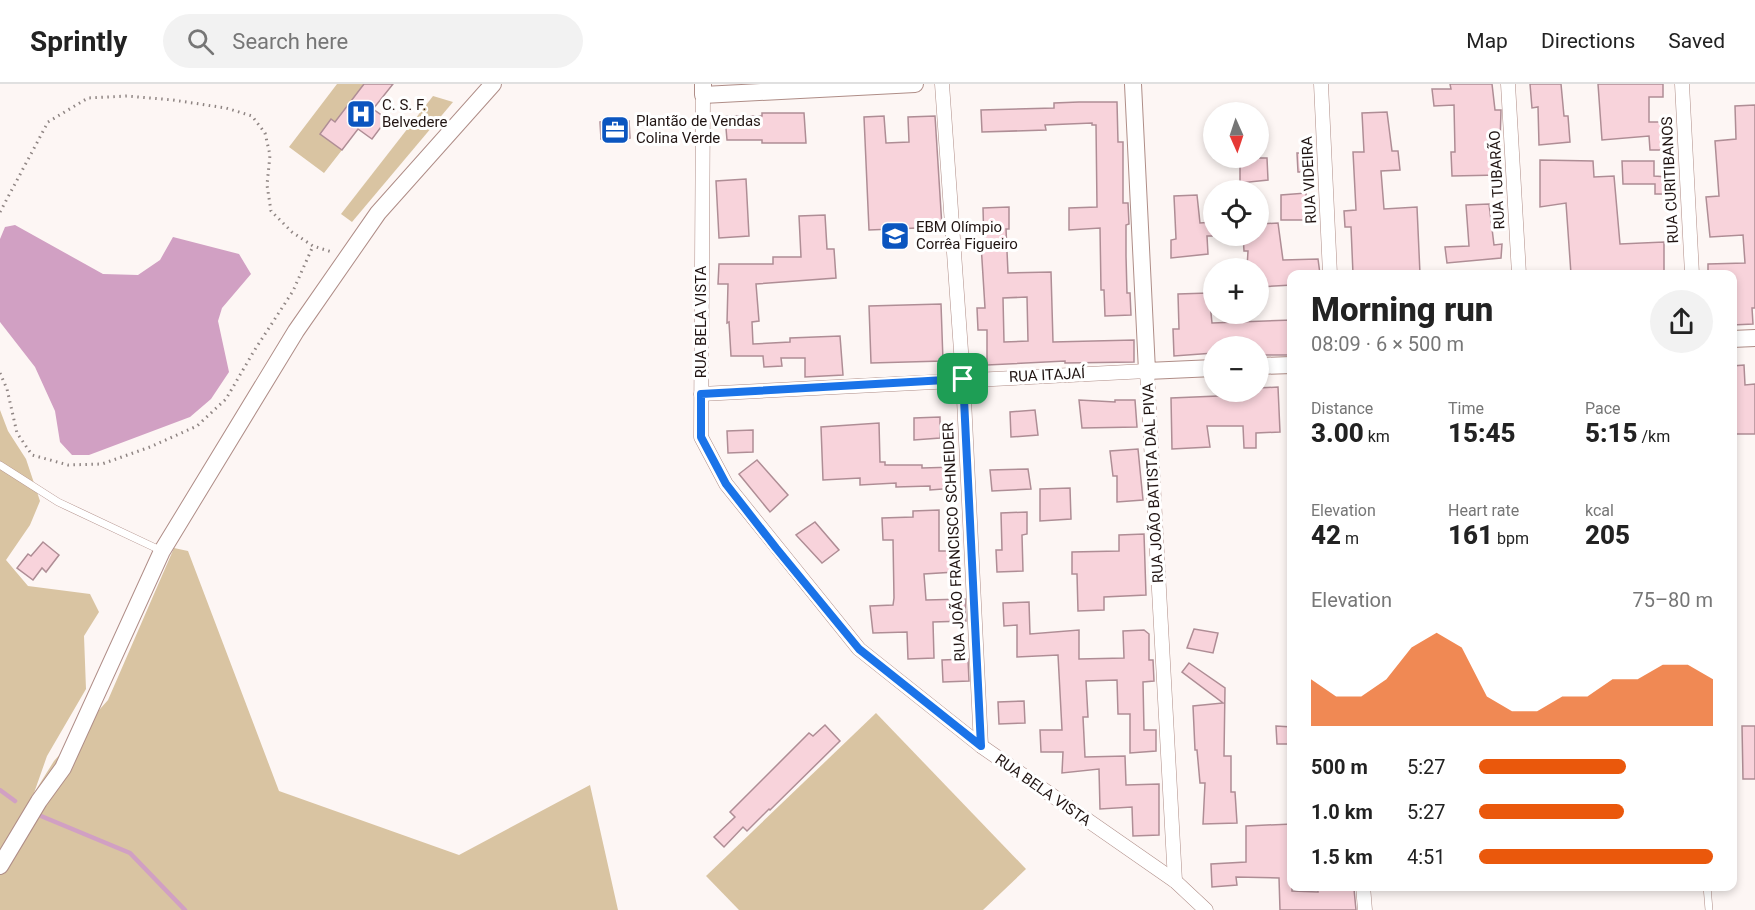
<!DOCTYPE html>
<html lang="en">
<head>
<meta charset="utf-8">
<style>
  :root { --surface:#fff; --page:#f2f2f2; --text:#222; --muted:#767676; --line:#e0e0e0; --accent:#ea580c }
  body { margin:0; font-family:Roboto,sans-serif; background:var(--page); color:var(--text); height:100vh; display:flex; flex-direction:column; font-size:22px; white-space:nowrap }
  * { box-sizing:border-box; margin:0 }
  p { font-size:20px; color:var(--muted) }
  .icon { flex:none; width:33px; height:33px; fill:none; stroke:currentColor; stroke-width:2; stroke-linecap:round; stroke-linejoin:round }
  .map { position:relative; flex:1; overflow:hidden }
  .drawer { position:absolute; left:1287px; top:186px; width:450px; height:621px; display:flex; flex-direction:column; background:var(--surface); border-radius:12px; box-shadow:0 3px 9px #0003 }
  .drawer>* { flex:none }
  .needle { width:39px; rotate:177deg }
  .fabs { position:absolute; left:1203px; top:18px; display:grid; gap:12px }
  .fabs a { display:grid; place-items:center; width:66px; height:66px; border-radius:50%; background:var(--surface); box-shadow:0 3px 9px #0003; font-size:30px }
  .pin { position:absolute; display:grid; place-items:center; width:51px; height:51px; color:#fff; margin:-26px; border-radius:12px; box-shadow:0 3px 9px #0006 }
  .round { display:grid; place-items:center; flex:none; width:63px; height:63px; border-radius:32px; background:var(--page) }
  .headline { display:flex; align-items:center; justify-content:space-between; height:102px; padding:0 24px }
  h1 { font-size:33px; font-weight:800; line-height:45px }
  .metrics { display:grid; grid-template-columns:repeat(3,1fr); gap:9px; height:102px; padding:6px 24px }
  .metrics div { display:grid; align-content:center }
  .metrics b { font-size:26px; font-weight:800 }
  .metrics small { font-size:16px; font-weight:400 }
  .metrics p { font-size:16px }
  .chart { height:168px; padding:12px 24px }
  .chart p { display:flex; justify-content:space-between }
  .chart svg { width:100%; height:108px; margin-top:6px; fill:var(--accent); opacity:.7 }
  ul { padding:0 24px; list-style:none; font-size:20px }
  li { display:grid; grid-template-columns:96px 72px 1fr; align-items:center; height:45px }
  li i { height:15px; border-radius:8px; background:var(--accent) }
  header { display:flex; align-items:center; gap:36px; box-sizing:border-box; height:84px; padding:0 30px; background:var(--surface); border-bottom:2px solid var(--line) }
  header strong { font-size:28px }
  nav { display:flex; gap:33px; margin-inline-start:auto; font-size:21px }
  .search { width:420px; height:54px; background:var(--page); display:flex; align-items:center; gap:15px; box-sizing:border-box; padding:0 21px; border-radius:33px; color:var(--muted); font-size:22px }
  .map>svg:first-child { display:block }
</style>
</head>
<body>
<header>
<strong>Sprintly</strong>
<div class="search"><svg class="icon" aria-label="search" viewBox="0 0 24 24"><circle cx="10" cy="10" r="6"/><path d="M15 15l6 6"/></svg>Search here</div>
<nav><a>Map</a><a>Directions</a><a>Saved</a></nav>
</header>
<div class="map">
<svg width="1755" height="826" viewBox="0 0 1755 826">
  <rect width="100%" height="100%" fill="#fdf6f4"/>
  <!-- green -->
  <g fill="#d9c4a2">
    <polygon points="337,0 364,0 335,38 331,35 320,50 342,66 324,89 289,63"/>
    <polygon points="433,12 453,18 352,138 341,130"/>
    <polygon points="0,326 8,347 26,375 40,417 30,441 6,476 28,502 90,510 99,528 84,552 86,605 47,672 34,709 54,677 108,616 174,464 188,467 279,707 459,771 590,701 618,826 0,826"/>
    <polygon points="876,629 1026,785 983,826 739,826 706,792"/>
  </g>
  <!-- water -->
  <polygon fill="#d1a0c3" points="15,141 103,190 138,191 160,176 173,153 239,170 251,190 222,224 218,237 229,288 211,315 190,333 89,371 72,371 60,358 55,327 35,283 0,238 0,155 5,143"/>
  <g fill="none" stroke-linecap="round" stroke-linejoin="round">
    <!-- stream -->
    <g stroke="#d1a0c3" stroke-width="4.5">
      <polyline points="0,706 15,717"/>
      <polyline points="41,732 130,769 185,826"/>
    </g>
  </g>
  <!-- building -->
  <g fill="#f8d3db" stroke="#af8d95" stroke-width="1.5" fill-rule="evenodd">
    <polygon points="364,0 393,0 373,25 387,35 372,55 358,45 342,66 320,50 331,35 335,38"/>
    <polygon points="1450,0 1492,0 1495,26 1501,26 1499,91 1452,92 1451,68 1455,68 1454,21 1434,22 1432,5 1451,5"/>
    <polygon points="1530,0 1561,0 1564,32 1568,32 1570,58 1539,61 1538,23 1532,24"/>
    <polygon points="1598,0 1663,0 1663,13 1649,13 1649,38 1670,38 1672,66 1650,66 1649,52 1602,56"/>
    <polygon points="1079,18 1117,18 1118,58 1123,58 1123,119 1128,119 1129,140 1126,141 1126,172 1127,209 1130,209 1131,231 1105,232 1104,206 1101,206 1100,144 1069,146 1069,124 1097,123 1096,41 1092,41 1092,39 1045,41 1046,46 982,48 981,26 1054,24 1054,19"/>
    <polygon points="1755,21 1755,224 1752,224 1753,240 1732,241 1732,190 1708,190 1708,180 1745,179 1743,151 1710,153 1706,113 1719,112 1715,57 1736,55 1735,22"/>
    <polygon points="1387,28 1392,67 1398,67 1400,86 1381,87 1384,125 1417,123 1420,190 1353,190 1351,143 1345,143 1344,127 1356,126 1353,68 1364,68 1362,29"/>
    <polygon points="762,29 804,29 806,59 762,59 762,56 727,56 725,32 762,32"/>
    <polygon points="884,32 886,59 909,58 908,33 935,32 942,143 869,146 864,33"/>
    <polygon points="629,37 630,54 601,55 600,38"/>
    <polygon points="1297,69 1313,69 1314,88 1298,88"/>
    <polygon points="1240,74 1267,74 1268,96 1240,99"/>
    <polygon points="1540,76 1593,77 1594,93 1614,92 1620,160 1664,158 1664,190 1571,190 1566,119 1540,123"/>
    <polygon points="1622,77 1654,77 1654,92 1669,93 1670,110 1655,110 1655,100 1623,100"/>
    <polygon points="746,95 749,152 719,154 716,97"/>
    <polygon points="1306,109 1307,136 1281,136 1281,111"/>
    <polygon points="1197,111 1200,139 1214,138 1214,152 1207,152 1208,170 1171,174 1171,156 1176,155 1174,112"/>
    <polygon points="1489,120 1494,161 1502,160 1501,174 1447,179 1445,163 1469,162 1466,121"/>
    <path d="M 1009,123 L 1009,145 L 1006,145 L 1008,189 L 1051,188 L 1053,258 L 1134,256 L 1134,278 L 1065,279 L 1065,277 L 987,281 L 987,246 L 978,246 L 977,224 L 985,224 L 981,160 L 984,160 L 983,124 ZM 1027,213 L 1028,257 L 1004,258 L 1003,214 Z"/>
    <polygon points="825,131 827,165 834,165 836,194 756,200 759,237 752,238 753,260 790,258 790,254 840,252 843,291 805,293 805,274 781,274 782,282 764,283 763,272 731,272 729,238 727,239 728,200 718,200 719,180 773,180 773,173 801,173 799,132"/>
    <polygon points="1278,139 1283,176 1318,175 1320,190 1292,190 1292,201 1258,203 1258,184 1247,184 1248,167 1244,167 1243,152 1258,152 1258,140"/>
    <polygon points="1209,209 1212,239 1292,236 1292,271 1258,271 1258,262 1214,262 1214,269 1174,272 1173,245 1179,245 1178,210"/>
    <polygon points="941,220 943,277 871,279 869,222"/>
    <polygon points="1744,281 1745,301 1755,300 1755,350 1732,350 1732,282"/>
    <polygon points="1278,303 1280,348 1256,349 1256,364 1244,364 1243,342 1207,342 1210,363 1172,365 1171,314 1242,311 1241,308 1258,308 1258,304"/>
    <polygon points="1079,316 1115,318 1115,316 1135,316 1137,343 1082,344"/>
    <polygon points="1035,326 1038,351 1011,353 1010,328"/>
    <polygon points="940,333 940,354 914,356 914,334"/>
    <polygon points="879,339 880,378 885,378 885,381 922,381 922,384 956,383 956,404 930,406 930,402 896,403 896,399 860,401 860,394 823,396 821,343"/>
    <polygon points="753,346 753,368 728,369 727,347"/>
    <polygon points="1138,365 1143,416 1117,418 1117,392 1113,392 1110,367"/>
    <polygon points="757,376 788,411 770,428 739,390"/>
    <polygon points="1028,385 1031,405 992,407 990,386"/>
    <polygon points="1070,404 1071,435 1040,437 1040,405"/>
    <polygon points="939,426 939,467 955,467 955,488 924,490 926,516 965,515 966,537 933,538 934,574 908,575 907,548 873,549 870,522 893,521 894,514 893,456 883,456 882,434 913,433 913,427"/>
    <polygon points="1027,428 1027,450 1022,451 1023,487 997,488 996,466 1002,466 1001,429"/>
    <polygon points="815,438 839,466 822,479 796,451"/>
    <polygon points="1144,450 1146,511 1104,513 1104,526 1078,527 1077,490 1072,490 1072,468 1119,467 1119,451"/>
    <polygon points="43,458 59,471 46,488 42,484 33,496 17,484 28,470 31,472"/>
    <polygon points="1029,518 1030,550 1079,546 1079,575 1124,574 1123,547 1144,546 1149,550 1149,576 1153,576 1154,597 1143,598 1144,646 1156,646 1156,667 1130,669 1130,630 1118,630 1117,596 1086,597 1088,633 1083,633 1085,673 1125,672 1126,701 1159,700 1159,751 1133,752 1132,723 1100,725 1099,685 1062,689 1063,668 1041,668 1040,646 1062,646 1058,571 1017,573 1017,541 1004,542 1003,519"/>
    <polygon points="1194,545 1218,549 1213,569 1187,564"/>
    <polygon points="968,575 969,597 943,598 942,576"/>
    <polygon points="1189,579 1225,604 1224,672 1231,672 1231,708 1235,708 1237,739 1203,740 1205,699 1200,699 1197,666 1195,666 1193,622 1223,619 1182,588"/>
    <polygon points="1024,617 1025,639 999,640 998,618"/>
    <polygon points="825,641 840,657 770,726 769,725 747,747 743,743 724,763 714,753 735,733 730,728 809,649 813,652"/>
    <polygon points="1276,642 1292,643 1292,660 1277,660"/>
    <polygon points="1742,642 1755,642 1755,695 1743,695"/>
    <polygon points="1292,740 1292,807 1318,808 1318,805 1354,805 1356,826 1280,826 1279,794 1236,793 1237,801 1212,803 1211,780 1246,778 1246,742"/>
  </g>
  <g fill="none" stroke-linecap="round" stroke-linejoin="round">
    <!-- service casing -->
    <g stroke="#af8d87" stroke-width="8">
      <g id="service">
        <polyline points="0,381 58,418 162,467"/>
        <polyline points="1707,802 1709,826"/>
      </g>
    </g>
    <!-- minor casing -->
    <g stroke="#af8d87" stroke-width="15">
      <g id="minor">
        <polyline points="942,0 963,295 981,662"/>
        <polyline points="1321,0 1330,190"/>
        <polyline points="1508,0 1519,190"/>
        <polyline points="1682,0 1692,190"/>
        <polyline points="703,11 701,353 726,400 859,565 981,662 1175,797 1206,826"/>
        <polyline points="701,310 1147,287 1175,797"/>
        <polyline points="1363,802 1365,826"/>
      </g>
    </g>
    <!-- tertiary casing -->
    <g stroke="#af8d87" stroke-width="18">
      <g id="tertiary">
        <polyline points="703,0 703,11 915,0"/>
        <polyline points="1133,0 1147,287 1214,284"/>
        <polyline points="1732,255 1755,254"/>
        <polyline points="1258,282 1292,281"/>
        <polyline points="0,782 39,717 63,684 162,467 296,247 378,129 493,0"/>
      </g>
    </g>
    <!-- path -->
    <g stroke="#8f8583" stroke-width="3" stroke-dasharray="1.5 4.5" stroke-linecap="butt">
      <polyline points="0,128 48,38 88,14 127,12 173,16 226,24 252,32 265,49 270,71 267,101 271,127 292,148 313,162 332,168"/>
      <polyline points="0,289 7,305 17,349 32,371 68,381 102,380 150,363 197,342 226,315 254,267 293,207 313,162"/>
    </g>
    <!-- service -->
    <use href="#service" stroke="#fff" stroke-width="7"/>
    <!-- minor -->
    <use href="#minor" stroke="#fff" stroke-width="14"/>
    <!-- tertiary -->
    <use href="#tertiary" stroke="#fff" stroke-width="16"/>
  </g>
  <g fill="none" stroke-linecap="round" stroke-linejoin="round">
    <!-- route casing -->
    <g stroke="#fff" stroke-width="12">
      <polygon id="route" points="963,295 981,662 859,565 776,464 726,400 701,353 701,310"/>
    </g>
    <!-- route -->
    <use href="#route" stroke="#1a73e8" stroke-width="8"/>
  </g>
  <!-- icons -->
  <defs>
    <g id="hospital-square" transform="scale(1.5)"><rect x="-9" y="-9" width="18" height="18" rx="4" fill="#0b55bf" stroke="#fff"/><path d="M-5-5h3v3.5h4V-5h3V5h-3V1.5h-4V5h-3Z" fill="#fff"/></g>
    <g id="office-square" transform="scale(1.5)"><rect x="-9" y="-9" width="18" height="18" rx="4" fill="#0b55bf" stroke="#fff"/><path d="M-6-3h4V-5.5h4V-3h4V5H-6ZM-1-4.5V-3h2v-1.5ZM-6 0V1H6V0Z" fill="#fff"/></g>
    <g id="school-square" transform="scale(1.5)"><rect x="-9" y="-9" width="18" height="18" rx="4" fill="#0b55bf" stroke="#fff"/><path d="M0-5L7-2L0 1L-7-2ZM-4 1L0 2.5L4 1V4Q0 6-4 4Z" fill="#fff"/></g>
  </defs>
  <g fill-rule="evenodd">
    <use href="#hospital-square" x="361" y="30"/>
    <use href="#office-square" x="615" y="46"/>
    <use href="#school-square" x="895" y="152"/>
  </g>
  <g text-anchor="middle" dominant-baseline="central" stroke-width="6" stroke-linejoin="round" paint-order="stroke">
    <!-- poi labels -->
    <g font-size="15" fill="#211513" stroke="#fff" text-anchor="start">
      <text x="382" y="21">C. S. F.<tspan x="382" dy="17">Belvedere</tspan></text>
      <text x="636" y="37">Plantão de Vendas<tspan x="636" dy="17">Colina Verde</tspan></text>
      <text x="916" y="143">EBM Olímpio<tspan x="916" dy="17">Corrêa Figueiro</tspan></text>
    </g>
    <!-- street labels -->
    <g font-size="15" fill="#211513" stroke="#fff">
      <text transform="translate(1309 96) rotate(-93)">RUA VIDEIRA</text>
      <text transform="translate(1497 96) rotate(-93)">RUA TUBARÃO</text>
      <text transform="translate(1670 96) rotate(-93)">RUA CURITIBANOS</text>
      <text transform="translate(701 238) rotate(-90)">RUA BELA VISTA</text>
      <text transform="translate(1047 291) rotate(-3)">RUA ITAJAÍ</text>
      <text transform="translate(1153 399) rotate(-93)">RUA JOÃO BATISTA DAL PIVA</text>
      <text transform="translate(954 458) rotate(-93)">RUA JOÃO FRANCISCO SCHNEIDER</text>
      <text transform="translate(1043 706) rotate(35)">RUA BELA VISTA</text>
    </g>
  </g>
</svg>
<div class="fabs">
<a><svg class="needle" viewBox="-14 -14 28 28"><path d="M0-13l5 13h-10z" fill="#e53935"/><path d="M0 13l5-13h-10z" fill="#767676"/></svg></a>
<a><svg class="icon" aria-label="locate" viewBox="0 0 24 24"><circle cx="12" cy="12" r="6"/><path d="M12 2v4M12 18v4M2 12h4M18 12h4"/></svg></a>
<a>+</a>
<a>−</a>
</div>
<div class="pin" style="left:963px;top:295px;background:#1e9e55"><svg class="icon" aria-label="arrive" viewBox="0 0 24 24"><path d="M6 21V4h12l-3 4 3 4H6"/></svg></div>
<section class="drawer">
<div class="headline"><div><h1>Morning run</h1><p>08:09 · 6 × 500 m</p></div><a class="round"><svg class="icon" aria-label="share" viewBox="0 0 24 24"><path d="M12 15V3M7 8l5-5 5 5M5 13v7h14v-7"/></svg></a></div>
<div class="metrics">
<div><p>Distance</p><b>3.00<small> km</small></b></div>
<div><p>Time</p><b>15:45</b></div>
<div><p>Pace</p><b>5:15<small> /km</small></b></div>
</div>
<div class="metrics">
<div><p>Elevation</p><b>42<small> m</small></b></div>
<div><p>Heart rate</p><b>161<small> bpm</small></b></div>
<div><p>kcal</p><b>205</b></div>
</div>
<div class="chart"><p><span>Elevation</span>75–80 m</p>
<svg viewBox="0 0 160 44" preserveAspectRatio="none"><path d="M0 44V25L10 32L20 32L30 25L40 12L50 6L60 12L70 32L80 38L90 38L100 32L110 32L120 25L130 25L140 19L150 19L160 25V44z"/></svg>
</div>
<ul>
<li><b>500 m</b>5:27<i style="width:63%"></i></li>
<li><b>1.0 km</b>5:27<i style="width:62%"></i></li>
<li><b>1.5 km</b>4:51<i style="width:100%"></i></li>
</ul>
</section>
</div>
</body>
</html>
